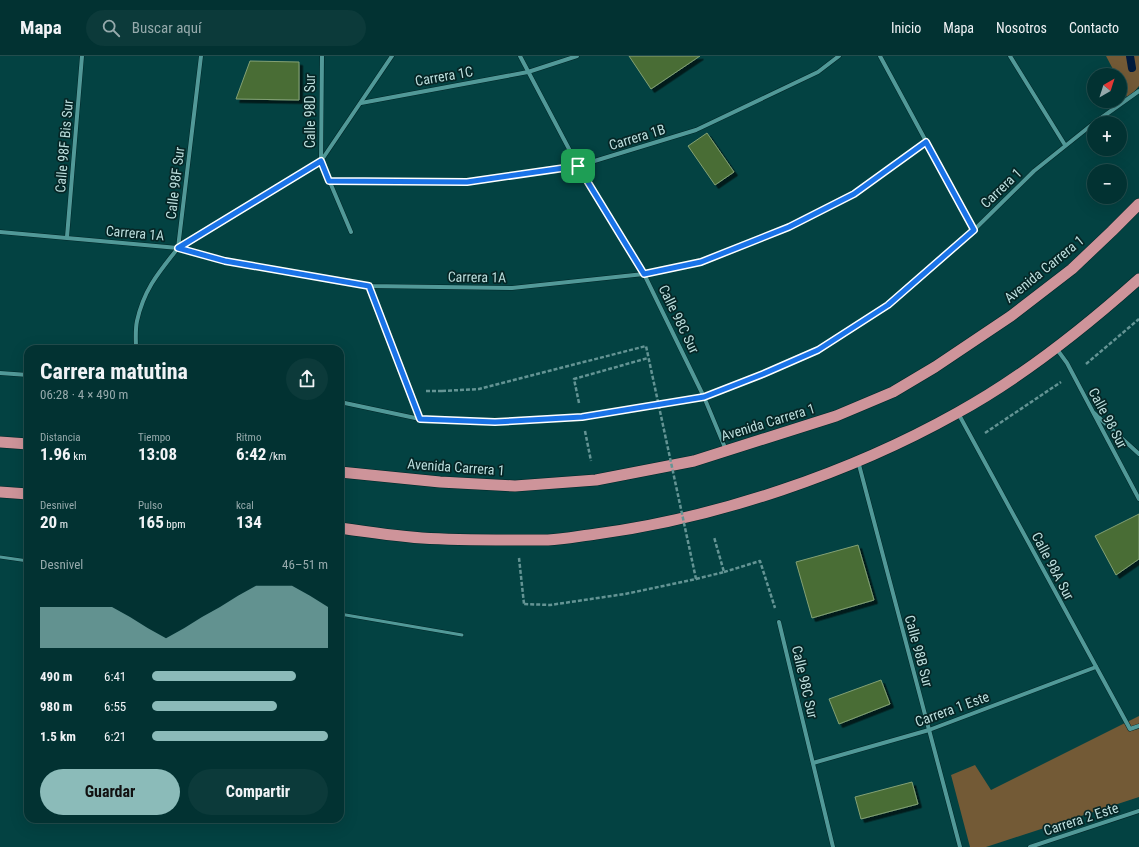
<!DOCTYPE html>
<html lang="es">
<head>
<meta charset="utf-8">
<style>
  :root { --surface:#023232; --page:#0c3a3a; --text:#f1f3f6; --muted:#96aaac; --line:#234d4d; --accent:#8bbbb9 }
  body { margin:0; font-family:"Roboto Condensed",sans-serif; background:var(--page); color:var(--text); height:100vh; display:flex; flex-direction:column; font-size:15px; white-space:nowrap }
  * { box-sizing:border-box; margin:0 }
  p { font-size:13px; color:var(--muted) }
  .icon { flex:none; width:22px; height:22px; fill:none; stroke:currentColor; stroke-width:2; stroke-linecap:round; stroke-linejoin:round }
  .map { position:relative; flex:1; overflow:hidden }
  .drawer { position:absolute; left:24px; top:289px; width:320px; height:478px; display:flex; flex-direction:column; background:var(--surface); border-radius:12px; box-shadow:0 4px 16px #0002,0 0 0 1px var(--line) }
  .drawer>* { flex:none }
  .needle { width:26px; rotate:39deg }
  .fabs { position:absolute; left:1087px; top:12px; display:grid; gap:8px }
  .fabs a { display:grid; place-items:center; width:40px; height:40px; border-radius:50%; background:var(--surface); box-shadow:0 4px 16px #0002,0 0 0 1px var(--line); font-size:20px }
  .pin { position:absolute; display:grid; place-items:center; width:34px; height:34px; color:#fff; margin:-17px; border-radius:8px; box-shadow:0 2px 6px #0006 }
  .round { display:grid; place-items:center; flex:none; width:42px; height:42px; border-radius:21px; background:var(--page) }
  .headline { display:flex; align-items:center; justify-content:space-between; height:68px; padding:0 16px }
  h1 { font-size:22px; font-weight:700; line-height:30px }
  .figures { display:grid; grid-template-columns:repeat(3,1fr); gap:6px; height:68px; padding:4px 16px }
  .figures div { display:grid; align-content:center }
  .figures b { font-size:17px; font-weight:700 }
  .figures small { font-size:11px; font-weight:400 }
  .figures p { font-size:11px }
  .chart { height:112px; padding:8px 16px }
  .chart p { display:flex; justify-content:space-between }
  .chart svg { width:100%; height:72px; margin-top:4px; fill:var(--accent); opacity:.7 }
  .cta { display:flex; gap:8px; margin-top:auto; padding:8px 16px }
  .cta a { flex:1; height:46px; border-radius:24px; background:var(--accent); color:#111; font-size:16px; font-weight:700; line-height:46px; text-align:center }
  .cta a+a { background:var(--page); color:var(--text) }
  ul { padding:0 16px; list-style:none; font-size:13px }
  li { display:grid; grid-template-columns:64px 48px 1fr; align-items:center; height:30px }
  li i { height:10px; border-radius:5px; background:var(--accent) }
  header { display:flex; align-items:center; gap:24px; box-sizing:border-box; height:56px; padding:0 20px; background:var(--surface); border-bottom:1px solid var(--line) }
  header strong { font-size:19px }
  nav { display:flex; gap:22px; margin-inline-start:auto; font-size:14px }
  .search { width:280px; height:36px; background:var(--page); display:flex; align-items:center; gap:10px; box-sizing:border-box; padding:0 14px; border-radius:22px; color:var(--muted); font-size:15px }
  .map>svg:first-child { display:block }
</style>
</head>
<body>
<header>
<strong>Mapa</strong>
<div class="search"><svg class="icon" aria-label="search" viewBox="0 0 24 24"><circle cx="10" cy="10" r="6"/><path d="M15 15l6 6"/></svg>Buscar aquí</div>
<nav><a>Inicio</a><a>Mapa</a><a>Nosotros</a><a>Contacto</a></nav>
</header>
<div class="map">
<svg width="1139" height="791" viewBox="0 0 1139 791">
  <defs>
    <filter id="shadow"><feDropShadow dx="3.5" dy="3.5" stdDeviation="0" flood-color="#0009"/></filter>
  </defs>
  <rect width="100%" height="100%" fill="#034242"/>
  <!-- green -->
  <g fill="#735a36">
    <polygon points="1106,0 1139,0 1139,30 1128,43 1120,28 1120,19 1116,19"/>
    <polygon points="1139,660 1139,741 986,791 970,791 951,719 975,709 991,734"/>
  </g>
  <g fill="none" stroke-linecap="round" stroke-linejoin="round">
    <!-- stream -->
    <polyline stroke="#001b3d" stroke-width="8" points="1130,0 1132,12"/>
  </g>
  <!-- building -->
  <g fill="#4a6d35" stroke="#83a174" filter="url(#shadow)">
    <polygon points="629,0 700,0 651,33"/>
    <polygon points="250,5 299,6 299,44 236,43"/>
    <polygon points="707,77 734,116 715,129 688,90"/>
    <polygon points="1139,458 1139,503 1116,519 1095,480"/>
    <polygon points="858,489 874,544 812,562 796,506"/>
    <polygon points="881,624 890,648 839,668 829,643"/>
    <polygon points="912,726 918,748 861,763 855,741"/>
  </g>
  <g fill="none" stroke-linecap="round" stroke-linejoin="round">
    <!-- service casing -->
    <g stroke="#002627" stroke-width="4">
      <g id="service">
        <polyline points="0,501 28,505"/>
        <polyline points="340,558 462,579"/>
      </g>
    </g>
    <!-- minor casing -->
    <g stroke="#002627" stroke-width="5">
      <g id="minor">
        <polyline points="322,0 321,105 351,176"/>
        <polyline points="520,0 578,110 644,218 704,341 726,394"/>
        <polyline points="880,0 974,174"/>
        <polyline points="1010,0 1065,89"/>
        <polyline points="361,47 528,16 577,0"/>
        <polyline points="1094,67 1139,35"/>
        <polyline points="329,125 467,126 578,110 696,74 818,16 839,0"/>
        <polyline points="0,176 178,192 225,205 369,230 512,232 644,218 701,206 789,171 854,139 926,87"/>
        <polyline points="67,181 82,0"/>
        <polyline points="178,192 321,105 392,0"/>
        <polyline points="369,230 420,363"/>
        <polyline points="1056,292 1067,307 1139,443"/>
        <path d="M 136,293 C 136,284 135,274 137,265 C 144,233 159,216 178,192 L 201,0"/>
        <polyline points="0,317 28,319"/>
        <polyline points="340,346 420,363 495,366 582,361 704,341 763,318 818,293 888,249 974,174 1034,115 1094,67"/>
        <polyline points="958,357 1130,673 1139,670"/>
        <polyline points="1094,357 1139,398"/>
        <polyline points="858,405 960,791"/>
        <polyline points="779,566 833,791"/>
        <polyline points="813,707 929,674 1096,611"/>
        <polyline points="1030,791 1139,755"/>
      </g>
    </g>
    <!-- trunk casing -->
    <g stroke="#002627" stroke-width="12">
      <g id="trunk">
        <polyline points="0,386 28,388"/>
        <polyline points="340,416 440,426 515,430 596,424 694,405 836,360 893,336 935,311 1011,260 1072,213 1112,175 1139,148"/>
        <polyline points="0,436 28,438"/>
        <path d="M 340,472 C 367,476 395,480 422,482 C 453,484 483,484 513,484 C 525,484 537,484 548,484 C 564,483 580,480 596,478 C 717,462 850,417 957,357 C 1023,321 1083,273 1139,223"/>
      </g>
    </g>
    <!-- path -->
    <g stroke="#649494" stroke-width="2.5" stroke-dasharray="4 2" stroke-linecap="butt">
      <polyline points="1086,308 1139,263"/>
      <polyline points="426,335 442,335"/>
      <polyline points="579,347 574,323 648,302"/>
      <polyline points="585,375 591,405"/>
      <polyline points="985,377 1061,326"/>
      <polyline points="519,502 524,548"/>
      <polyline points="724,516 760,505 775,552"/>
      <polyline points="696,523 724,516 714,481"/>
    </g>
    <!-- service -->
    <use href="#service" stroke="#519998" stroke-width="3"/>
    <!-- minor -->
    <use href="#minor" stroke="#519998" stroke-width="4"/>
    <!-- trunk -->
    <use href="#trunk" stroke="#ce949a" stroke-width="11"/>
    <!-- path-bridge -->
    <polyline stroke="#649494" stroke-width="2.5" stroke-dasharray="4 2" stroke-linecap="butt" points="442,335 479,333 646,290 696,523 625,538 550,549 524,548"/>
  </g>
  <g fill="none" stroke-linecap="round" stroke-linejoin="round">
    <!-- route casing -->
    <g stroke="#fff" stroke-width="8">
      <polygon id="route" points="926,86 974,174 888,249 818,294 763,318 704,341 582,361 495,366 420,363 369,230 225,205 178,192 321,105 329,125 467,126 578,110 644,218 701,206 789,171 854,138"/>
    </g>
    <!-- route -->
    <use href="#route" stroke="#1a73e8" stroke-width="5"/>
  </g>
  <g text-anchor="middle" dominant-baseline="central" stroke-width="3.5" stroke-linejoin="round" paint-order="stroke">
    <!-- street labels -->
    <g font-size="14" fill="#bcdedd" stroke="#062626">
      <text transform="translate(444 20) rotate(-10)">Carrera 1C</text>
      <text transform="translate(310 55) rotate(-90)">Calle 98D Sur</text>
      <text transform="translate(637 81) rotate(-17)">Carrera 1B</text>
      <text transform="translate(64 90) rotate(-85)">Calle 98F Bis Sur</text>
      <text transform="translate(175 127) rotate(-83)">Calle 98F Sur</text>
      <text transform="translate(1001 132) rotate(-44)">Carrera 1</text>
      <text transform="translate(135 177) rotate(5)">Carrera 1A</text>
      <text transform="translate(1044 213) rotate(-39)">Avenida Carrera 1</text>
      <text transform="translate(477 221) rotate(1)">Carrera 1A</text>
      <text transform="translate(679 263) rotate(64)">Calle 98C Sur</text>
      <text transform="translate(1108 362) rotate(62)">Calle 98 Sur</text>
      <text transform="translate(768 366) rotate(-17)">Avenida Carrera 1</text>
      <text transform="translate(456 411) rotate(4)">Avenida Carrera 1</text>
      <text transform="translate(1053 510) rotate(62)">Calle 98A Sur</text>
      <text transform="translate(919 595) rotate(75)">Calle 98B Sur</text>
      <text transform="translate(805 626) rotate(77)">Calle 98C Sur</text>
      <text transform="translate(952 653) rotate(-20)">Carrera 1 Este</text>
      <text transform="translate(1081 763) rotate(-18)">Carrera 2 Este</text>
    </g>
  </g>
</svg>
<div class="fabs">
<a><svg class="needle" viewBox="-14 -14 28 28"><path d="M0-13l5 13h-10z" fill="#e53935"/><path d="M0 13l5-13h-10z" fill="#96aaac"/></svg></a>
<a>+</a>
<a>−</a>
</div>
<div class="pin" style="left:578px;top:110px;background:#1e9e55"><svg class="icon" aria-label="arrive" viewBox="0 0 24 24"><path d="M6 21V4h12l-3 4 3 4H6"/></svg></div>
<section class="drawer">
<div class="headline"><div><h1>Carrera matutina</h1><p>06:28 · 4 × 490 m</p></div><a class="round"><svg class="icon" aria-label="share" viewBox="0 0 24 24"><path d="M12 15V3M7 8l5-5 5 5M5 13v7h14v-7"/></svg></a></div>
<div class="figures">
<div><p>Distancia</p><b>1.96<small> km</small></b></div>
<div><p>Tiempo</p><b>13:08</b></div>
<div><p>Ritmo</p><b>6:42<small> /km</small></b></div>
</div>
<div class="figures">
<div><p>Desnivel</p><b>20<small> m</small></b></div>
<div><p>Pulso</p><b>165<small> bpm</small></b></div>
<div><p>kcal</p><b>134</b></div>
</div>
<div class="chart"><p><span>Desnivel</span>46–51 m</p>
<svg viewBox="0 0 160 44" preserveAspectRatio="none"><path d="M0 44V19L10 19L20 19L30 19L40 19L50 25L60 32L70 38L80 32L90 25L100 19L110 12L120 6L130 6L140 6L150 12L160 19V44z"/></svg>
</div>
<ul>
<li><b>490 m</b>6:41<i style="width:82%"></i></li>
<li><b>980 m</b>6:55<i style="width:71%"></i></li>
<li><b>1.5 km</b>6:21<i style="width:100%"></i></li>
</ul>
<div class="cta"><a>Guardar</a><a>Compartir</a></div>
</section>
</div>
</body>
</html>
